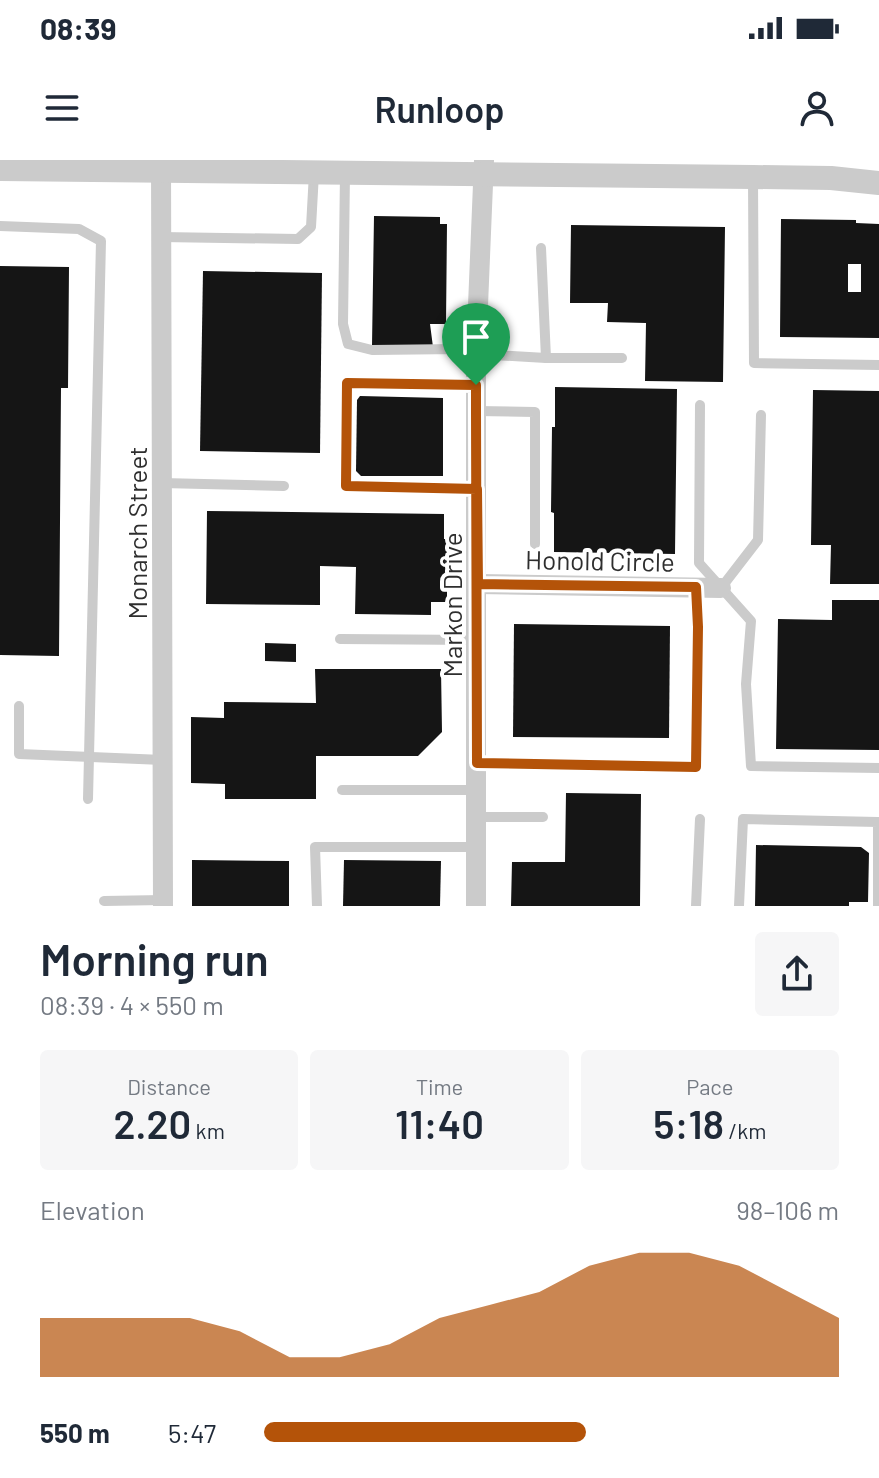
<!DOCTYPE html>
<html lang="en">
<head>
<meta charset="utf-8">
<style>
  :root { --surface:#fff; --page:#f6f6f7; --text:#1f2937; --muted:#747a83; --accent:#b45309 }
  body { margin:0; font-family:Barlow,sans-serif; background:var(--page); color:var(--text); height:100vh; display:flex; flex-direction:column; font-size:30px; white-space:nowrap }
  * { box-sizing:border-box; margin:0 }
  p { font-size:26px; color:var(--muted) }
  .icon { flex:none; width:44px; height:44px; fill:none; stroke:currentColor; stroke-width:2; stroke-linecap:round; stroke-linejoin:round }
  .map { position:relative; height:746px; overflow:hidden }
  .panel { display:flex; flex-direction:column; background:var(--surface); flex:1 }
  .panel>* { flex:none }
  .pin { position:absolute; display:grid; place-items:center; width:68px; height:68px; color:#fff; margin:-82px -34px; border-radius:50% 50% 50% 0; rotate:-45deg; box-shadow:0 0 8px #0007 }
  .pin .icon { rotate:45deg }
  .round { display:grid; place-items:center; flex:none; width:84px; height:84px; border-radius:8px; background:var(--page) }
  .head { display:flex; align-items:center; justify-content:space-between; height:136px; padding:0 40px }
  h1 { font-size:44px; font-weight:600; line-height:60px }
  .stats { display:grid; grid-template-columns:repeat(3,1fr); gap:12px; height:136px; padding:8px 40px }
  .stats div { display:grid; align-content:center; border-radius:8px; background:var(--page); text-align:center }
  .stats b { font-size:40px; font-weight:600 }
  .stats small { font-size:22px; font-weight:400 }
  .stats p { font-size:22px }
  .chart { height:224px; padding:16px 40px }
  .chart p { display:flex; justify-content:space-between }
  .chart svg { width:100%; height:144px; margin-top:8px; fill:var(--accent); opacity:.7 }
  ul { padding:0 40px; list-style:none; font-size:26px }
  li { display:grid; grid-template-columns:128px 96px 1fr; align-items:center; height:60px }
  li i { height:20px; border-radius:10px; background:var(--accent) }
  .status { display:flex; justify-content:space-between; align-items:center; height:56px; padding:0 40px; background:var(--surface); direction:ltr }
  .status svg { height:22px; fill:currentColor }
  header { display:flex; justify-content:space-between; align-items:center; height:104px; padding:0 40px; background:var(--surface); font-size:36px; font-weight:600 }
  .map>svg:first-child { display:block }
</style>
</head>
<body>
<div class="status"><b>08:39</b><svg viewBox="0 0 49 12"><path d="M0 12V9h3v3zM5 12V6h3v6zM10 12V3h3v9zM15 12V0h3v12zM26 1h20v11H26zM47 4h2v5h-2z"/></svg></div>
<header><svg class="icon" aria-label="menu" viewBox="0 0 24 24"><path d="M4 6h16M4 12h16M4 18h16"/></svg>Runloop<svg class="icon" aria-label="person" viewBox="0 0 24 24"><circle cx="12" cy="8" r="4"/><path d="M4 21q1-7 8-7t8 7"/></svg></header>
<div class="map">
<svg width="879" height="746" viewBox="0 0 879 746">
  <rect width="100%" height="100%" fill="#fff"/>
  <!-- building -->
  <g fill="#151515" fill-rule="evenodd">
    <polygon points="374,56 440,57 440,64 447,64 446,164 430,164 433,187 372,186"/>
    <path d="M 781,59 L 856,60 L 856,63 L 879,64 L 879,178 L 780,177 ZM 848,104 L 861,104 L 861,132 L 848,132 Z"/>
    <polygon points="571,65 725,67 723,222 645,221 646,163 607,162 608,143 570,143"/>
    <polygon points="0,106 69,107 68,228 61,228 59,496 0,495"/>
    <polygon points="203,111 322,113 320,293 200,291"/>
    <polygon points="555,227 677,229 675,394 554,392 554,353 551,352 552,267 555,267"/>
    <polygon points="813,230 879,231 879,424 830,424 831,385 811,385"/>
    <polygon points="360,236 443,238 443,316 361,316 356,311 357,240"/>
    <polygon points="207,351 444,354 444,379 447,379 447,442 431,442 431,455 355,454 356,407 320,406 320,445 206,444"/>
    <polygon points="832,440 879,440 879,590 776,589 778,459 832,460"/>
    <polygon points="514,464 670,466 669,578 513,577"/>
    <polygon points="265,483 296,484 296,502 265,501"/>
    <polygon points="315,509 441,509 442,572 418,596 316,596 316,639 225,639 225,624 191,623 191,557 224,558 224,542 316,543"/>
    <polygon points="566,633 641,634 640,746 511,746 512,702 565,702"/>
    <polygon points="756,685 861,687 869,693 868,742 849,742 849,746 755,746"/>
    <polygon points="192,700 289,701 289,746 192,746"/>
    <polygon points="344,700 441,701 440,746 343,746"/>
  </g>
  <g fill="none" stroke-linecap="round" stroke-linejoin="round">
    <!-- service -->
    <g stroke="#cbcbcb" stroke-width="10">
      <polyline points="345,13 343,164 348,184 372,190 458,189 476,194 546,198 541,88"/>
      <polyline points="753,18 754,203 879,205"/>
      <polyline points="0,66 79,69 101,81 88,639"/>
      <polyline points="161,77 298,79 311,67 314,13"/>
      <polyline points="546,198 622,198"/>
      <polyline points="476,225 347,223 346,326 477,329"/>
      <polyline points="700,245 699,403 751,461 746,524 751,606 879,608"/>
      <polyline points="476,251 535,252 535,384"/>
      <polyline points="162,323 284,326"/>
      <polyline points="721,428 758,380 761,255"/>
      <polyline points="340,479 477,480"/>
      <polyline points="19,546 19,594 163,600"/>
      <polyline points="477,603 696,607 698,467 696,427"/>
      <polyline points="342,630 477,630"/>
      <polyline points="477,657 543,657"/>
      <polyline points="104,741 163,740"/>
      <polyline points="317,746 315,687 476,687"/>
      <polyline points="696,746 700,659"/>
      <polyline points="739,746 743,659 878,662 878,746"/>
    </g>
    <!-- minor -->
    <g stroke="#cbcbcb" stroke-width="20">
      <polyline points="161,0 163,746"/>
      <polyline points="478,424 721,428"/>
      <polyline points="476,746 476,194 484,0"/>
    </g>
    <!-- tertiary -->
    <polyline stroke="#cbcbcb" stroke-width="24" points="0,9 753,17 831,18 879,23"/>
  </g>
  <g fill="none" stroke-linecap="round" stroke-linejoin="round">
    <!-- route casing -->
    <g stroke="#fff" stroke-width="16">
      <polyline id="route" points="476,225 476,251 477,603 696,607 698,467 696,427 478,424 477,329 346,326 347,223 476,225"/>
    </g>
    <!-- route -->
    <use href="#route" stroke="#b45309" stroke-width="10"/>
  </g>
  <g text-anchor="middle" dominant-baseline="central" stroke-width="8" stroke-linejoin="round" paint-order="stroke">
    <!-- street labels -->
    <g font-size="26" fill="#2e2e2e" stroke="#fff">
      <text transform="translate(136 373) rotate(-90)">Monarch Street</text>
      <text transform="translate(600 400) rotate(1)">Honold Circle</text>
      <text transform="translate(451 445) rotate(-90)">Markon Drive</text>
    </g>
  </g>
</svg>
<div class="pin" style="left:476px;top:225px;background:#1e9e55"><svg class="icon" aria-label="arrive" viewBox="0 0 24 24"><path d="M6 21V4h12l-3 4 3 4H6"/></svg></div>
</div>
<section class="panel">
<div class="head"><div><h1>Morning run</h1><p>08:39 · 4 × 550 m</p></div><a class="round"><svg class="icon" aria-label="share" viewBox="0 0 24 24"><path d="M12 15V3M7 8l5-5 5 5M5 13v7h14v-7"/></svg></a></div>
<div class="stats">
<div><p>Distance</p><b>2.20<small> km</small></b></div>
<div><p>Time</p><b>11:40</b></div>
<div><p>Pace</p><b>5:18<small> /km</small></b></div>
</div>
<div class="chart"><p><span>Elevation</span>98–106 m</p>
<svg viewBox="0 0 160 44" preserveAspectRatio="none"><path d="M0 44V26L10 26L20 26L30 26L40 30L50 38L60 38L70 34L80 26L90 22L100 18L110 10L120 6L130 6L140 10L150 18L160 26V44z"/></svg>
</div>
<ul>
<li><b>550 m</b>5:47<i style="width:56%"></i></li>
</ul>
</section>
</body>
</html>
